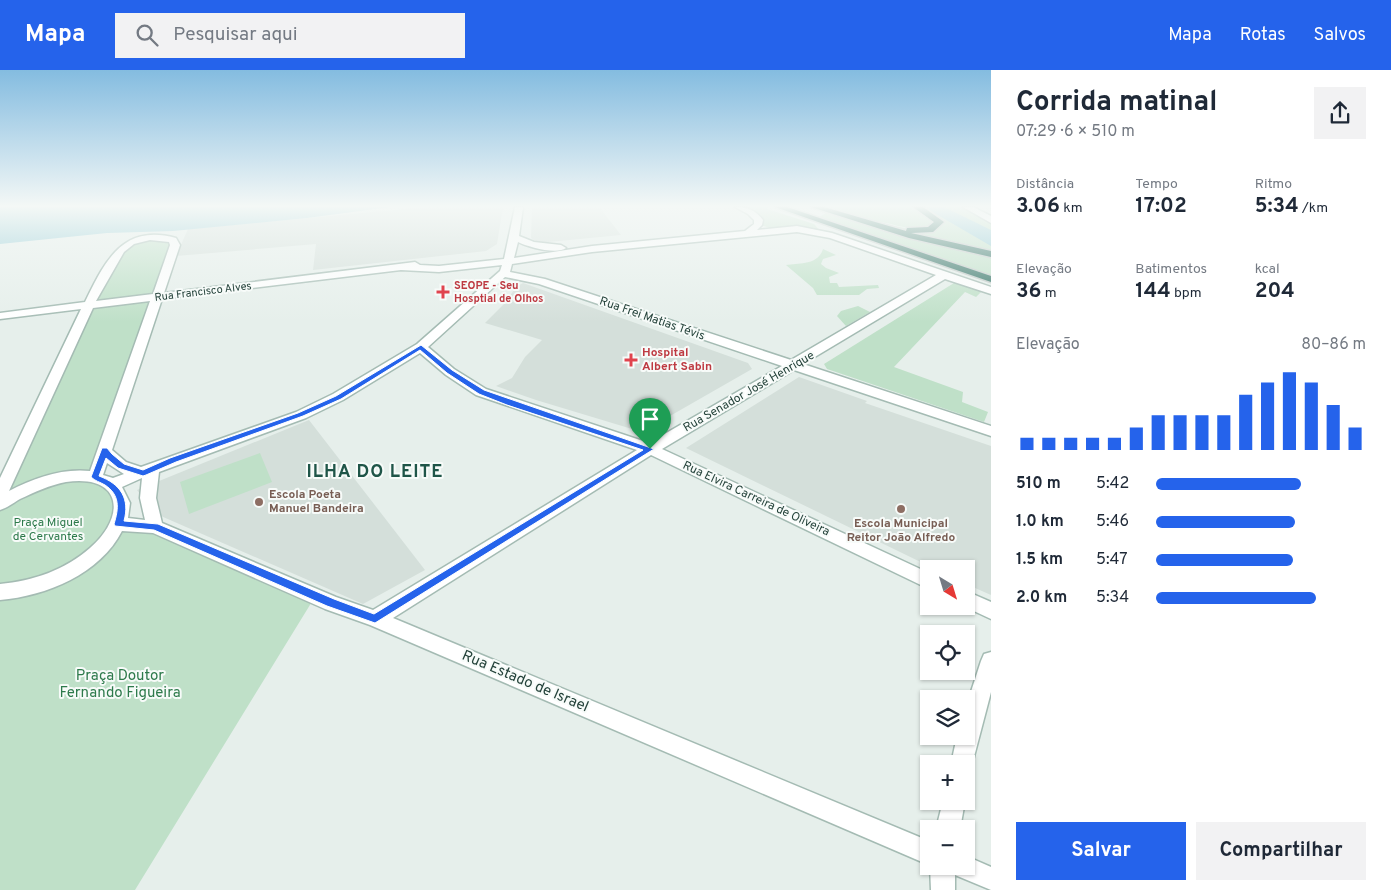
<!DOCTYPE html>
<html lang="pt">
<head>
<meta charset="utf-8">
<style>
  :root { --surface:#fff; --page:#f2f2f3; --text:#1f2937; --muted:#747a83; --accent:#2563eb }
  body { margin:0; font-family:Overpass,sans-serif; background:var(--page); color:var(--text); height:100vh; display:flex; flex-direction:column; font-size:19px; white-space:nowrap }
  * { box-sizing:border-box; margin:0 }
  p { font-size:16px; color:var(--muted) }
  .icon { flex:none; width:28px; height:28px; fill:none; stroke:currentColor; stroke-width:2; stroke-linecap:round; stroke-linejoin:round }
  .map { position:relative; flex:1; overflow:hidden }
  .side { display:flex; flex-direction:column; background:var(--surface); width:400px }
  .side>* { flex:none }
  .needle { width:32px; rotate:142deg }
  .tools { position:absolute; left:920px; top:490px; display:grid; gap:10px }
  .tools a { display:grid; place-items:center; width:55px; height:55px; border-radius:0px; background:var(--surface); box-shadow:0 1px 4px #0004; font-size:25px }
  .pin { position:absolute; display:grid; place-items:center; width:42px; height:42px; color:#fff; margin:-51px -21px; border-radius:50% 50% 50% 0; rotate:-45deg; box-shadow:0 0 5px #0007 }
  .pin .icon { rotate:45deg }
  .round { display:grid; place-items:center; flex:none; width:52px; height:52px; border-radius:0px; background:var(--page) }
  .head { display:flex; align-items:center; justify-content:space-between; height:85px; padding:0 25px }
  h1 { font-size:28px; font-weight:700; line-height:38px }
  .figures { display:grid; grid-template-columns:repeat(3,1fr); gap:8px; height:85px; padding:5px 25px }
  .figures div { display:grid; align-content:center }
  .figures b { font-size:21px; font-weight:700 }
  .figures small { font-size:14px; font-weight:400 }
  .figures p { font-size:14px }
  .chart { height:140px; padding:10px 25px }
  .chart p { display:flex; justify-content:space-between }
  .chart svg { width:100%; height:90px; margin-top:5px; stroke:var(--accent); stroke-width:6 }
  .cta { display:flex; gap:10px; margin-top:auto; padding:10px 25px }
  .cta a { flex:1; height:58px; border-radius:0px; background:var(--accent); color:#fff; font-size:20px; font-weight:700; line-height:58px; text-align:center }
  .cta a+a { background:var(--page); color:var(--text) }
  ul { padding:0 25px; list-style:none; font-size:16px }
  li { display:grid; grid-template-columns:80px 60px 1fr; align-items:center; height:38px }
  li i { height:12px; border-radius:6px; background:var(--accent) }
  header { display:flex; align-items:center; gap:30px; box-sizing:border-box; height:70px; padding:0 25px; background:var(--accent); color:#fff }
  header strong { font-size:24px }
  nav { display:flex; gap:28px; margin-inline-start:auto; font-size:18px }
  .search { width:350px; height:45px; background:var(--page); display:flex; align-items:center; gap:12px; box-sizing:border-box; padding:0 18px; border-radius:0px; color:var(--muted); font-size:19px }
  main { display:flex; flex:1; min-height:0 }
  .map>svg:first-child { display:block }
</style>
</head>
<body>
<header>
<strong>Mapa</strong>
<div class="search"><svg class="icon" aria-label="search" viewBox="0 0 24 24"><circle cx="10" cy="10" r="6"/><path d="M15 15l6 6"/></svg>Pesquisar aqui</div>
<nav><a>Mapa</a><a>Rotas</a><a>Salvos</a></nav>
</header>
<main>
<div class="map">
<svg width="991" height="820" viewBox="0 0 991 820">
  <rect width="100%" height="100%" fill="#e6efeb"/>
  <!-- built -->
  <g fill="#d4dfda">
    <polygon points="427,137 503,137 497,174 486,181 313,200 316,174 176,186 188,159"/>
    <polygon points="532,137 599,137 621,165 538,173 531,168"/>
    <polygon points="523,213 748,293 752,299 642,362 536,330 496,316 512,308 525,287 542,270 485,253 505,233 516,217"/>
    <polygon points="799,307 867,331 865,333 991,376 991,525 966,514 966,499 935,499 686,378"/>
    <polygon points="309,350 425,500 363,534 154,443 137,420"/>
  </g>
  <!-- green -->
  <g fill="#bfe0c8">
    <polygon points="741,137 769,137 767,139 814,154 820,161 795,157 772,159 759,154 751,141"/>
    <path d="M 820,137 L 912,137 L 935,151 C 921,167 891,152 874,151 C 889,154 929,168 936,150 L 914,137 L 966,137 L 991,151 L 991,205 L 816,149 L 829,141 L 847,147 L 848,146 Z"/>
    <polygon points="149,169 165,170 171,173 155,225 94,233 126,176"/>
    <path d="M 823,179 L 836,185 L 823,189 L 821,194 L 826,198 L 839,203 L 829,207 L 830,213 L 837,213 L 839,217 L 878,215 L 879,218 L 867,219 L 859,225 L 817,225 L 813,218 L 786,195 C 800,193 818,195 823,179 Z"/>
    <polygon points="954,213 962,213 982,221 976,227 965,222 894,297 963,322 962,332 988,342 984,352 827,299 824,294"/>
    <polygon points="154,229 93,404 1,429 91,237"/>
    <polygon points="858,236 870,242 846,256 837,246 841,241"/>
    <polygon points="260,383 272,412 189,444 180,412"/>
    <polygon points="93,409 114,421 119,442 108,466 65,503 0,518 0,437 45,414"/>
    <polygon points="119,457 147,458 313,530 135,820 0,820 0,525 40,518"/>
  </g>
  <!-- water -->
  <g fill="#8ec9d4">
    <polygon points="0,137 390,137 307,148 173,161 107,163 0,174"/>
    <polygon points="924,137 944,137 991,160 991,176"/>
  </g>
  <g fill="none" stroke-linecap="round" stroke-linejoin="round">
    <!-- secondary casing -->
    <g stroke="#a4bbb3" stroke-width="3">
      <g id="secondary">
        <path d="M 515,137 L 523,137 L 519,166 L 534,172 L 561,175 L 566,178 C 557,185 528,177 518,172 L 514,188 L 592,176 L 745,161 L 754,154 L 754,150 L 748,144 L 735,137 C 748,137 755,140 763,150 L 762,155 L 757,160 L 797,156 L 832,163 L 991,217 L 991,224 L 945,209 L 803,294 L 991,356 L 991,366 L 794,300 L 662,379 L 929,503 L 929,519 L 651,385 L 393,548 L 929,771 L 929,795 L 370,555 L 325,539 L 153,463 L 122,461 C 100,504 46,526 0,530 L 0,514 C 33,511 65,500 90,478 C 127,446 122,404 66,412 C 50,415 35,422 20,429 C 13,433 7,438 0,440 L 0,408 L 81,239 L 0,249 L 0,243 L 85,232 C 105,191 123,153 176,168 L 180,175 L 164,223 L 415,192 L 420,195 L 439,196 L 504,189 ZM 797,162 L 830,168 L 936,205 L 791,290 L 545,209 L 510,202 L 512,194 L 592,182 ZM 150,170 L 169,172 L 170,175 L 153,224 L 96,231 L 124,182 L 134,174 ZM 502,195 L 500,201 L 417,274 L 333,324 L 296,342 L 141,397 L 126,392 L 112,380 L 162,229 L 401,200 L 439,202 ZM 505,207 L 539,214 L 782,296 L 649,373 L 486,319 L 454,299 L 428,277 ZM 150,231 L 90,401 C 62,398 34,408 9,421 L 93,238 ZM 420,283 L 446,305 L 476,325 L 637,380 L 373,540 L 336,527 L 162,453 L 156,428 L 159,402 L 306,348 L 343,330 ZM 107,393 L 124,404 L 113,408 L 103,405 ZM 142,408 L 140,428 L 145,450 L 128,448 L 130,433 L 122,417 Z"/>
        <polygon points="963,137 973,137 991,146 991,153"/>
        <polygon points="966,521 991,532 991,549 963,536 966,536"/>
        <polygon points="991,582 991,622 970,702 966,703 966,694 951,694 957,666 966,666 966,637 981,591 984,584"/>
        <polygon points="943,731 965,731 960,759 936,759"/>
        <polygon points="966,786 991,797 991,820 955,805 955,820 931,820 930,796 966,796"/>
      </g>
    </g>
    <!-- highway casing -->
    <g stroke="#c2cac8" stroke-width="3">
      <g id="highway">
        <polygon points="775,137 787,137 991,206 991,212"/>
        <polygon points="811,137 824,137 906,161 907,158 928,157 934,152 913,137 923,137 944,152 933,162 911,163 991,181 991,187 909,168"/>
      </g>
    </g>
    <!-- secondary -->
    <use href="#secondary" fill="#fff" fill-rule="evenodd"/>
    <!-- highway -->
    <use href="#highway" fill="#2f6f62" fill-rule="evenodd"/>
  </g>
  <!-- sky -->
  <linearGradient id="sky" x2="0" y2="1"><stop stop-color="#84bce0"/><stop offset="0.54" stop-color="#f4f8f6"/><stop offset="1" stop-color="#f4f8f6" stop-opacity="0"/></linearGradient>
  <rect width="991" height="252" fill="url(#sky)"/>
  <!-- route -->
  <path fill="#2563eb" stroke="#fff" fill-rule="evenodd" d="M 421,275 L 452,300 L 484,320 L 654,379 L 375,553 L 327,536 L 154,460 L 115,456 L 114,454 C 119,438 120,425 105,415 C 100,412 95,411 91,407 L 102,378 L 107,378 L 112,384 L 124,394 L 143,400 L 170,388 L 298,343 L 336,326 ZM 420,280 L 447,303 L 479,324 L 507,335 L 643,380 L 374,544 L 334,529 L 158,454 L 124,451 C 130,429 121,414 99,406 L 106,388 L 118,398 L 143,406 L 146,405 L 176,392 L 303,346 L 341,329 Z"/>
  <!-- markers -->
  <g fill="#e0444e" stroke="#f7fbf9" stroke-width="2">
    <path d="M440.5 214.5h5v5h5v5h-5v5h-5v-5h-5v-5h5z"/>
    <path d="M628.5 282.5h5v5h5v5h-5v5h-5v-5h-5v-5h5z"/>
  </g>
  <g fill="#8d6e63" stroke="#f7fbf9" stroke-width="2">
    <circle cx="259" cy="432" r="5"/>
    <circle cx="901" cy="439" r="5"/>
  </g>
  <g text-anchor="middle" dominant-baseline="central" stroke-width="4" stroke-linejoin="round" paint-order="stroke">
    <!-- far-health labels -->
    <g font-size="11" font-weight="bold" fill="#be3a42" stroke="#f7fbf9" text-anchor="start">
      <text x="454" y="216">SEOPE - Seu<tspan x="454" dy="13">Hosptial de Olhos</tspan></text>
    </g>
    <!-- far-street labels -->
    <g font-size="11" fill="#24423a" stroke="#f7fbf9">
      <text transform="translate(203 222) rotate(-7)">Rua Francisco Alves</text>
    </g>
    <!-- street labels -->
    <g font-size="12" fill="#24423a" stroke="#f7fbf9">
      <text transform="translate(652 249) rotate(19)">Rua Frei Matias Tévis</text>
      <text transform="translate(749 322) rotate(-30)">Rua Senador José Henrique</text>
      <text transform="translate(756 429) rotate(25)">Rua Elvira Carreira de Oliveira</text>
    </g>
    <!-- health labels -->
    <g font-size="12" font-weight="bold" fill="#be3a42" stroke="#f7fbf9" text-anchor="start">
      <text x="642" y="283">Hospital<tspan x="642" dy="14">Albert Sabin</tspan></text>
    </g>
    <!-- education labels -->
    <g font-size="12" font-weight="bold" fill="#785e54" stroke="#f7fbf9" text-anchor="start">
      <text x="269" y="425">Escola Poeta<tspan x="269" dy="14">Manuel Bandeira</tspan></text>
      <text x="901" y="454" text-anchor="middle">Escola Municipal<tspan x="901" dy="14">Reitor João Alfredo</tspan></text>
    </g>
    <!-- park labels -->
    <g font-size="12" fill="#2d7a4b" stroke="#f7fbf9">
      <text x="48" y="453">Praça Miguel<tspan x="48" dy="14">de Cervantes</tspan></text>
    </g>
    <!-- near-park labels -->
    <g font-size="15" fill="#2d7a4b" stroke="#f7fbf9">
      <text x="120" y="606">Praça Doutor<tspan x="120" dy="17">Fernando Figueira</tspan></text>
    </g>
    <!-- near-street labels -->
    <g font-size="15" fill="#24423a" stroke="#f7fbf9">
      <text transform="translate(525 612) rotate(23)">Rua Estado de Israel</text>
    </g>
    <!-- district labels -->
    <g font-size="18" font-weight="bold" letter-spacing="1" fill="#1f5548" stroke="#f7fbf9">
      <text x="375" y="402">ILHA DO LEITE</text>
    </g>
  </g>
</svg>
<div class="tools">
<a><svg class="needle" viewBox="-14 -14 28 28"><path d="M0-13l5 13h-10z" fill="#e53935"/><path d="M0 13l5-13h-10z" fill="#747a83"/></svg></a>
<a><svg class="icon" aria-label="locate" viewBox="0 0 24 24"><circle cx="12" cy="12" r="6"/><path d="M12 2v4M12 18v4M2 12h4M18 12h4"/></svg></a>
<a><svg class="icon" aria-label="layers" viewBox="0 0 24 24"><path d="M12 4l9 5-9 5-9-5zM3 14l9 5 9-5"/></svg></a>
<a>+</a>
<a>−</a>
</div>
<div class="pin" style="left:650px;top:379px;background:#1e9e55"><svg class="icon" aria-label="arrive" viewBox="0 0 24 24"><path d="M6 21V4h12l-3 4 3 4H6"/></svg></div>
</div>
<section class="side">
<div class="head"><div><h1>Corrida matinal</h1><p>07:29 · 6 × 510 m</p></div><a class="round"><svg class="icon" aria-label="share" viewBox="0 0 24 24"><path d="M12 15V3M7 8l5-5 5 5M5 13v7h14v-7"/></svg></a></div>
<div class="figures">
<div><p>Distância</p><b>3.06<small> km</small></b></div>
<div><p>Tempo</p><b>17:02</b></div>
<div><p>Ritmo</p><b>5:34<small> /km</small></b></div>
</div>
<div class="figures">
<div><p>Elevação</p><b>36<small> m</small></b></div>
<div><p>Batimentos</p><b>144<small> bpm</small></b></div>
<div><p>kcal</p><b>204</b></div>
</div>
<div class="chart"><p><span>Elevação</span>80–86 m</p>
<svg viewBox="0 0 160 44" preserveAspectRatio="none"><path d="M5 44V38M15 44V38M25 44V38M35 44V38M45 44V38M55 44V33M65 44V27M75 44V27M85 44V27M95 44V27M105 44V17M115 44V11M125 44V6M135 44V11M145 44V22M155 44V33"/></svg>
</div>
<ul>
<li><b>510 m</b>5:42<i style="width:69%"></i></li>
<li><b>1.0 km</b>5:46<i style="width:66%"></i></li>
<li><b>1.5 km</b>5:47<i style="width:65%"></i></li>
<li><b>2.0 km</b>5:34<i style="width:76%"></i></li>
</ul>
<div class="cta"><a>Salvar</a><a>Compartilhar</a></div>
</section>
</main>
</body>
</html>
